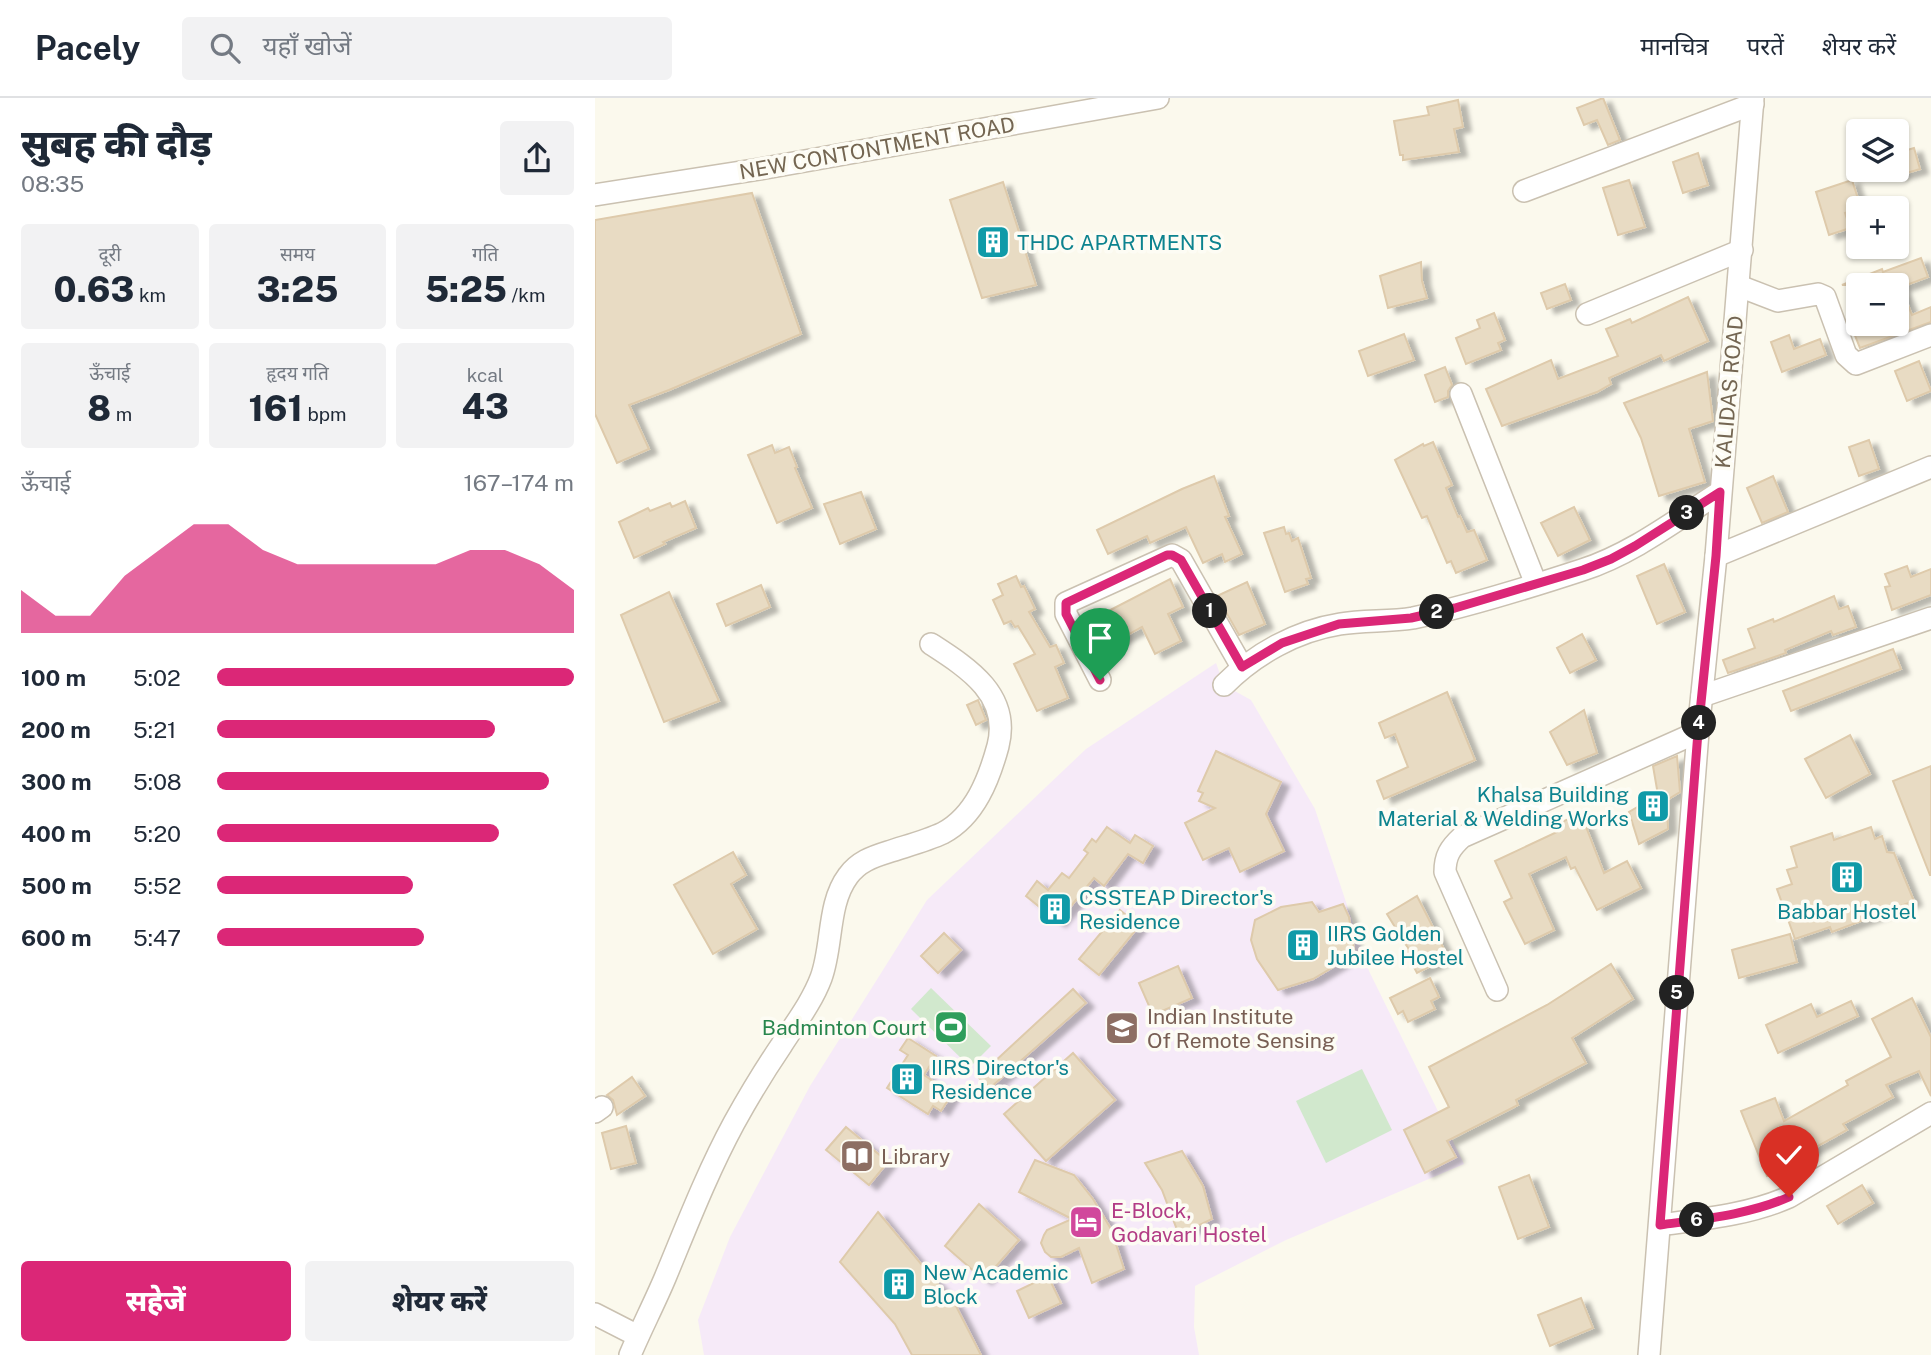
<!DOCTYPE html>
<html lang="hi">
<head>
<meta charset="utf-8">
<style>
  :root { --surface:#fff; --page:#f2f2f3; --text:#1f2937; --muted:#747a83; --line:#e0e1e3; --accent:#db2777 }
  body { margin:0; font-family:"Public Sans","Noto Sans Devanagari",sans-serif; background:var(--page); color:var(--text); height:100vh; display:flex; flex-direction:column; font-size:26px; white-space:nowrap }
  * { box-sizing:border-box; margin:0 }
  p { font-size:23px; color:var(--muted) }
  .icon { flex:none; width:38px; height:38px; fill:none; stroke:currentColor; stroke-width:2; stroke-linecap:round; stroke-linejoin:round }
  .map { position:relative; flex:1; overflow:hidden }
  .side { display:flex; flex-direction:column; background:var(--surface); width:595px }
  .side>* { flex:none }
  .fabs { position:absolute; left:1251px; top:21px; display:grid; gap:14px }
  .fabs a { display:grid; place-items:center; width:63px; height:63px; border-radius:7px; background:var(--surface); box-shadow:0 2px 5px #0004; font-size:35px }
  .pin { position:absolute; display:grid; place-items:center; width:60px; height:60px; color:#fff; margin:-72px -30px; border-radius:50% 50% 50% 0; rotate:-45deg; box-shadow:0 0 7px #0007 }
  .pin .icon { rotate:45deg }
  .km { position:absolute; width:35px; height:35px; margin:-18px; border-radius:50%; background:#222; color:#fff; font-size:19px; line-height:35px; text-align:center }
  .round { display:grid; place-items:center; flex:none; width:74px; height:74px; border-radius:7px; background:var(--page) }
  .overview { display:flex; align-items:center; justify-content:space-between; height:119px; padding:0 21px }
  h1 { font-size:38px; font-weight:800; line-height:52px }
  .stats { display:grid; grid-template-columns:repeat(3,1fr); gap:10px; height:119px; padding:7px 21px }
  .stats div { display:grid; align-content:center; border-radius:7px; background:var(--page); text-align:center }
  .stats b { font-size:35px; font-weight:800 }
  .stats small { font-size:19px; font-weight:400 }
  .stats p { font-size:19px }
  .chart { height:196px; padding:14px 21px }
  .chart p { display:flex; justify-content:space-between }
  .chart svg { width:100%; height:126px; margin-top:7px; fill:var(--accent); opacity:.7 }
  .action { display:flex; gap:14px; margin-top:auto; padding:14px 21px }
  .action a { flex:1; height:80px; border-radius:7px; background:var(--accent); color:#fff; font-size:28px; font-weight:800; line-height:80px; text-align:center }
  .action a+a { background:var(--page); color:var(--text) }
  ul { padding:0 21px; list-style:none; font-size:23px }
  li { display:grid; grid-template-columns:112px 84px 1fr; align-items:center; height:52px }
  li i { height:18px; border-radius:9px; background:var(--accent) }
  header { display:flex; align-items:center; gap:42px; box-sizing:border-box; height:98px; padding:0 35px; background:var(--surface); border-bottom:2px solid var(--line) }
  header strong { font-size:33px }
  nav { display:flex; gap:38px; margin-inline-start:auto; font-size:24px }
  .search { width:490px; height:63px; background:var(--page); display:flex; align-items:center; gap:18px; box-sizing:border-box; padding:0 24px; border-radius:7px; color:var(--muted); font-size:26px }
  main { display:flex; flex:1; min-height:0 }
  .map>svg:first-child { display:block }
</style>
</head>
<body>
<header>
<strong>Pacely</strong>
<div class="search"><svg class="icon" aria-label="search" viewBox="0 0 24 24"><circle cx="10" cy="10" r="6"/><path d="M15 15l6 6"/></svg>यहाँ खोजें</div>
<nav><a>मानचित्र</a><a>परतें</a><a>शेयर करें</a></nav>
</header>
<main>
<section class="side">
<div class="overview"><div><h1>सुबह की दौड़</h1><p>08:35</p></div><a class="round"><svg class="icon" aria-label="share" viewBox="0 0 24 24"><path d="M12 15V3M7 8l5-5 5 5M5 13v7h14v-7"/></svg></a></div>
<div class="stats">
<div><p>दूरी</p><b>0.63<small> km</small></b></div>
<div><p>समय</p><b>3:25</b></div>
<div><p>गति</p><b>5:25<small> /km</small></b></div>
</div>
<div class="stats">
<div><p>ऊँचाई</p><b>8<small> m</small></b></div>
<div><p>हृदय गति</p><b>161<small> bpm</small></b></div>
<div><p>kcal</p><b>43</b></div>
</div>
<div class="chart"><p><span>ऊँचाई</span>167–174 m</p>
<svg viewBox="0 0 160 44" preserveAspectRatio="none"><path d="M0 44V29L10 38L20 38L30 24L40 15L50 6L60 6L70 15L80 20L90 20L100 20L110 20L120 20L130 15L140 15L150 20L160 29V44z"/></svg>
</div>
<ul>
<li><b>100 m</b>5:02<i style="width:100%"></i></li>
<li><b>200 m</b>5:21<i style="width:78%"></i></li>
<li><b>300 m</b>5:08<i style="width:93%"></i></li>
<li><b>400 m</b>5:20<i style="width:79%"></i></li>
<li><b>500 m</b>5:52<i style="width:55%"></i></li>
<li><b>600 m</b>5:47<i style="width:58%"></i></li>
</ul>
<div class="action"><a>सहेजें</a><a>शेयर करें</a></div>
</section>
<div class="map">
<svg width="1336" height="1257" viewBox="0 0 1336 1257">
  <defs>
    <filter id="shadow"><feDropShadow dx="8" dy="4.5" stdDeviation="2" flood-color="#0004"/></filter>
  </defs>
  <rect width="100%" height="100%" fill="#fbf9ed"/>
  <!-- education -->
  <polygon fill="#f6eaf8" points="621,565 629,587 656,602 720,711 774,873 869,1066 691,1142 600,1188 599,1229 604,1257 109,1257 103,1222 135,1139 215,988 332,802 491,651"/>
  <!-- green -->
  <g fill="#d1e8cd">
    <polygon points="336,890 396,948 375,969 316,911"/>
    <polygon points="767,971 797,1032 731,1065 701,1003"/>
  </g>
  <!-- building -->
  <g fill="#e8dbc3" stroke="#decaab" stroke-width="2" filter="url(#shadow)">
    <polygon points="1008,0 1025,42 1013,47 1002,22 989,27 982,10"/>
    <polygon points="863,2 868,29 859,31 864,54 808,62 808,57 805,57 799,23 834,17 832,9"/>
    <polygon points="1319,50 1325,71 1302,78 1302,55"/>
    <polygon points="1103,55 1113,87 1088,95 1078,64"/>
    <polygon points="1034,82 1050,129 1023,137 1008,90"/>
    <polygon points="1257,82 1266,110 1250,115 1255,130 1234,137 1221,94"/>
    <polygon points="408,84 441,187 387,200 355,102"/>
    <polygon points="157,95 206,236 74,292 34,307 54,351 22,365 0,316 0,122"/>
    <polygon points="1326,160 1333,179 1306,189 1317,217 1336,209 1336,224 1265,250 1259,235 1281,226 1302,226 1302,187 1247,187 1287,171 1288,174"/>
    <polygon points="826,164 827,183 832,200 793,210 785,178"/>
    <polygon points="970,186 976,202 952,211 946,195"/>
    <polygon points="1093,199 1113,243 1069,263 1066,257 1014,280 1016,286 1002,294 907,328 891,291 956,262 963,281 1023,258 1011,231 1035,221 1037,225"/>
    <polygon points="899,215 910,242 903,245 906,252 871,266 861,240 885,230 882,222"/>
    <polygon points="809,236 819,262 773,278 764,253"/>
    <polygon points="1194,237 1199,251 1225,241 1231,257 1187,274 1176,244"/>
    <polygon points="1324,263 1336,293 1312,303 1300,273"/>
    <polygon points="850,269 857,287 853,293 853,299 840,304 830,277"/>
    <polygon points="1112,274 1118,323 1094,331 1110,384 1064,398 1046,340 1029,305"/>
    <polygon points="1274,342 1284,371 1264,378 1254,349"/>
    <polygon points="838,344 857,387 851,390 863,419 865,418 872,434 879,432 892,462 861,475 856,463 852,465 832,418 827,420 800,362 828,346 829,348"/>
    <polygon points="177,347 180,355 194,349 202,369 200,370 217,410 182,425 153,357"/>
    <polygon points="619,378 634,418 630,419 647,456 630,464 627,456 608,465 591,429 555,445 552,438 513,456 502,432 587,391"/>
    <polygon points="1178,378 1193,414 1167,425 1152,390"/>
    <polygon points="266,394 281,431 245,446 229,406"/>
    <polygon points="90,403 101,430 68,444 70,446 39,460 24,424 53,410 55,413 75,405 77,409"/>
    <polygon points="979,409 995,442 963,458 946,425"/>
    <polygon points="689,429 691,436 694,435 697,443 703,440 716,480 711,481 713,486 690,494 669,435"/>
    <polygon points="1069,466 1090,514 1062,526 1042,478"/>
    <polygon points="1312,468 1316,479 1336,471 1336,497 1297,512 1290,489 1295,488 1290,476"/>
    <polygon points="421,478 426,489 429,488 440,511 434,514 455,549 461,547 469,565 460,569 473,600 442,613 419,566 440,556 423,528 420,529 416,523 409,526 398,502 408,497 403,486"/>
    <polygon points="575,481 588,509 573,516 586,543 560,556 547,529 513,548 498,521"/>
    <polygon points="652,484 670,526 644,537 622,498"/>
    <polygon points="166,487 175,509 131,528 122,506"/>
    <polygon points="74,494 124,603 69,624 26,517"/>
    <polygon points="1239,498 1244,511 1253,508 1261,529 1238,537 1236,533 1190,552 1191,555 1133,575 1128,562 1160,550 1153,531 1178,521 1179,524"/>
    <polygon points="987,536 1001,562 975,575 962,550"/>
    <polygon points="1298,551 1306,571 1196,613 1188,593"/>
    <polygon points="852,594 880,662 789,701 782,683 813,669 800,636 790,640 784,625"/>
    <polygon points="383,602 391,622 381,627 372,607"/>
    <polygon points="989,612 1002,655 972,667 955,634"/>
    <polygon points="1255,637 1275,676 1231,700 1210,661"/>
    <polygon points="621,653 686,684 671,716 689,753 645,774 634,750 608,762 590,725 620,710 604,703 608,695 603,693"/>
    <polygon points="1082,658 1085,694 1072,702 1073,731 1044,746 1034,714 1063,697 1058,668"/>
    <polygon points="1336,668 1336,777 1335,777 1298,683"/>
    <polygon points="986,716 1009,775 1032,763 1046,790 1002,812 980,769 976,771 971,759 934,776 959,832 930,846 909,804 917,800 900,763 962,734 959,727"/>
    <polygon points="512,729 535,745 540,737 558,748 548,765 533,756 509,788 499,780 463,824 431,798 442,783 453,792 467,775 474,780 493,755 489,752 497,741 501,744"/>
    <polygon points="1276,729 1280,741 1287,738 1292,754 1299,755 1319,803 1237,834 1235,829 1200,841 1182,791 1197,786 1192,772 1202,769 1196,749 1237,735 1239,742"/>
    <polygon points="138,754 151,777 136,786 162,831 118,856 79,787"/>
    <polygon points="822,798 853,859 822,875 810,852 813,850 792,816"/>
    <polygon points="717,804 724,814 748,806 754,819 759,852 745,865 718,881 683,892 662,861 656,842 660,822 686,809"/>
    <polygon points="525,812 544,828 504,877 484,861"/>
    <polygon points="349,835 366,852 343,875 326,858"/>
    <polygon points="1195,836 1202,864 1144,880 1137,852"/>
    <polygon points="1016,866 1038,901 977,940 991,965 921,1002 923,1007 852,1043 861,1059 830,1075 809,1032 854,1009 834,969 952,907"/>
    <polygon points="583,868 597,900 558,917 544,885"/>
    <polygon points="835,880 844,899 836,903 840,911 813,924 808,913 803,916 795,900"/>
    <polygon points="478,891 491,905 395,990 383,979"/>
    <polygon points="1317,900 1336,939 1336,998 1324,973 1291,987 1298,999 1248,1026 1252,1032 1203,1059 1205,1065 1172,1078 1146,1013 1180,1000 1189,1023 1253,987 1251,983 1296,959 1277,921"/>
    <polygon points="1256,903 1263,918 1183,955 1171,927 1216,906 1222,919"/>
    <polygon points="313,940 341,958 329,977 357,996 346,1013 338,1008 333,1016 292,990 313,957 305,952"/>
    <polygon points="478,955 520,1002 451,1063 409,1016"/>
    <polygon points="37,979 50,998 22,1017 18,1002 12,997"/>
    <polygon points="31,1028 41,1065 16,1071 7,1035"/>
    <polygon points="251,1029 293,1064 274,1087 231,1052"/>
    <polygon points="587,1053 608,1088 617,1121 584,1137 567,1092 550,1065"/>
    <polygon points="440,1062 479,1077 498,1101 516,1131 529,1171 497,1185 484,1150 466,1159 456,1159 450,1154 446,1145 449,1137 452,1132 477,1121 424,1094"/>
    <polygon points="934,1077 954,1129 923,1141 904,1089"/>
    <polygon points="1267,1087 1278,1105 1243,1126 1232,1108"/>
    <polygon points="384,1106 424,1142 389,1182 350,1148"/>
    <polygon points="283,1114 361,1208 386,1257 317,1257 300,1226 245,1164"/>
    <polygon points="453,1178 466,1205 434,1220 422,1193"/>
    <polygon points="986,1200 998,1230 955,1248 943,1217"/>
  </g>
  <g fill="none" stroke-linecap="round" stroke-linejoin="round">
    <!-- minor casing -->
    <g stroke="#cac1b1" stroke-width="24">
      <g id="minor">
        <polyline points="929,93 1158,6"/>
        <polyline points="0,97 165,71 563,0"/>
        <polyline points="1144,188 1183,203 1223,196 1230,199 1251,257 1261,266 1336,237"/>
        <polyline points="992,216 1147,152"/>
        <polyline points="866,296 941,486"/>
        <polyline points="1121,458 1336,369"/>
        <polyline points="505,582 471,516 471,505 577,457 586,462 647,569"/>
        <path d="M 629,587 C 660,556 701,533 745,526 C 769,522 794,524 818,520 C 875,508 932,490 987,472 C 1037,456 1081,422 1125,394"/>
        <polyline points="1107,598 1336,520"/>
        <path d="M 902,892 L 850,774 C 850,758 855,750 867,739 L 1103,634"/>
        <polyline points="0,1014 7,1009"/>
        <path d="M 1065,1127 C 1108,1121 1153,1117 1194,1099 L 1336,1015"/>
        <polyline points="0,1216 43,1238"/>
        <path d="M 35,1257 C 46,1231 59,1206 70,1180 C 92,1127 112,1075 139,1025 C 154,998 169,973 186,948 C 200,926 217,904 226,880 C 238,848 232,806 253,778 C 263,764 277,759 293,754 C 311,748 331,743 348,735 C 380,718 394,681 403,648 C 416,597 373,570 336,546"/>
        <polyline points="1054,1257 1103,634 1121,458 1158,0"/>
      </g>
    </g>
    <!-- minor -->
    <use href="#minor" stroke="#fff" stroke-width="21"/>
  </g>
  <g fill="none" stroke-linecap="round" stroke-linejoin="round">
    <!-- route casing -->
    <g stroke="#fff" stroke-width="14">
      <path id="route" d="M 505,582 L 471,516 L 471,505 L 572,457 L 577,457 L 586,462 L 647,569 L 687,545 L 744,526 L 816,520 L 860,510 L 988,472 L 1016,461 L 1040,448 L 1125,394 L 1121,458 L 1103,634 L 1065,1127 C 1108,1121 1153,1117 1194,1099"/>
    </g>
    <!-- route -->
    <use href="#route" stroke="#db2777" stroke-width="9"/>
  </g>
  <!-- icons -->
  <defs>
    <g id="building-square" transform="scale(1.75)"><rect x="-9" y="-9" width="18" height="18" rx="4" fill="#0f9aa8" stroke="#fdfcf4"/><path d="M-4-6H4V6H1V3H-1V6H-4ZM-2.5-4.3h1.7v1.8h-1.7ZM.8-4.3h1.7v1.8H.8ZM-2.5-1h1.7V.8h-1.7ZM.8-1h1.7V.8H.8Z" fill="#fff"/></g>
    <g id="stadium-square" transform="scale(1.75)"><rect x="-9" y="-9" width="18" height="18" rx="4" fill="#2e9e5b" stroke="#fdfcf4"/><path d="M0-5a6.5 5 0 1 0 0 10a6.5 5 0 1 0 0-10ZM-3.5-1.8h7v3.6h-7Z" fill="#fff"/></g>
    <g id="university-square" transform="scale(1.75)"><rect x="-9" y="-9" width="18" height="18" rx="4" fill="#8d6e63" stroke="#fdfcf4"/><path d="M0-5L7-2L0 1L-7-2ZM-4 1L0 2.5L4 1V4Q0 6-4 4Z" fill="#fff"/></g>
    <g id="library-square" transform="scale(1.75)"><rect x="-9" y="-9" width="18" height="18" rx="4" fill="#8d6e63" stroke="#fdfcf4"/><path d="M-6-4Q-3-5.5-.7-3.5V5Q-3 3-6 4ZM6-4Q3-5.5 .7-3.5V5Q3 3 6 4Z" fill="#fff"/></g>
    <g id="hotel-square" transform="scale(1.75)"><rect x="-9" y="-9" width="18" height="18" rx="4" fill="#d1479c" stroke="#fdfcf4"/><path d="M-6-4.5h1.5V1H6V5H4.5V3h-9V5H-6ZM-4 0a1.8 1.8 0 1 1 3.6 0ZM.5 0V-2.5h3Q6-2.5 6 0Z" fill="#fff"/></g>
  </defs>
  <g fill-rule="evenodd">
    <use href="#building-square" x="398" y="144"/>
    <use href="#building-square" x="1058" y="708"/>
    <use href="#building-square" x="1252" y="779"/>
    <use href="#building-square" x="460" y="811"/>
    <use href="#building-square" x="708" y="847"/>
    <use href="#stadium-square" x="356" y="929"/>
    <use href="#university-square" x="527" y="930"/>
    <use href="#building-square" x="312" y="981"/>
    <use href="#library-square" x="262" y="1058"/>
    <use href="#hotel-square" x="491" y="1124"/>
    <use href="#building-square" x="304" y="1186"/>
  </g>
  <g text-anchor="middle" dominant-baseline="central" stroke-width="7" stroke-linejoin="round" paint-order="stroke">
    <!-- street labels -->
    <g font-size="21" fill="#746652" stroke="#fdfcf4">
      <text transform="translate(282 50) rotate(-10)">NEW CONTONTMENT ROAD</text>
      <text transform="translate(1134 294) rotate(-85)">KALIDAS ROAD</text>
    </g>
    <!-- culture labels -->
    <g font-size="21" fill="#0d838f" stroke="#fdfcf4" text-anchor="start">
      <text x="422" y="144">THDC APARTMENTS</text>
      <text x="1034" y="696" text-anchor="end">Khalsa Building<tspan x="1034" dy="24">Material &amp; Welding Works</tspan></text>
      <text x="484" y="799">CSSTEAP Director's<tspan x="484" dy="24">Residence</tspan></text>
      <text x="1252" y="813" text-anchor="middle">Babbar Hostel</text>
      <text x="732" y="835">IIRS Golden<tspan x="732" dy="24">Jubilee Hostel</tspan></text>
      <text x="336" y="969">IIRS Director's<tspan x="336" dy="24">Residence</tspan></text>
      <text x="328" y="1174">New Academic<tspan x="328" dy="24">Block</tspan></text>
    </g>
    <!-- education labels -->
    <g font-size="21" fill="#785e54" stroke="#fdfcf4" text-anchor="start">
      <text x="552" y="918">Indian Institute<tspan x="552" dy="24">Of Remote Sensing</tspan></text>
      <text x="286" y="1058">Library</text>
    </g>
    <!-- leisure labels -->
    <g font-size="21" fill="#27864d" stroke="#fdfcf4" text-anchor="end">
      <text x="332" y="929">Badminton Court</text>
    </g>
    <!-- hotel labels -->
    <g font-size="21" fill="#b23c85" stroke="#fdfcf4" text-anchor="start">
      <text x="516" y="1112">E-Block,<tspan x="516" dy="24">Godavari Hostel</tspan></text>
    </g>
  </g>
</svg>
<div class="fabs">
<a><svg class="icon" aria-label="layers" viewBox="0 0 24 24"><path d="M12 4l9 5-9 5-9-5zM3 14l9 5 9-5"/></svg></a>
<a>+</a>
<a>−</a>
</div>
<div class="pin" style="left:505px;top:582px;background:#1e9e55"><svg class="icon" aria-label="arrive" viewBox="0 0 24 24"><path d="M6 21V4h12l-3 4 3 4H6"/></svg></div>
<div class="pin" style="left:1194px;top:1099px;background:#d93025"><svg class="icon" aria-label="check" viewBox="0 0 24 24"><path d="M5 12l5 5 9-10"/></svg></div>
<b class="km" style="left:615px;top:513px">1</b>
<b class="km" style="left:842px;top:514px">2</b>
<b class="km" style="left:1092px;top:415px">3</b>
<b class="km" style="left:1104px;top:625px">4</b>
<b class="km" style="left:1082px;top:895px">5</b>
<b class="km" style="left:1102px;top:1122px">6</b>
</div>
</main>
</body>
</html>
